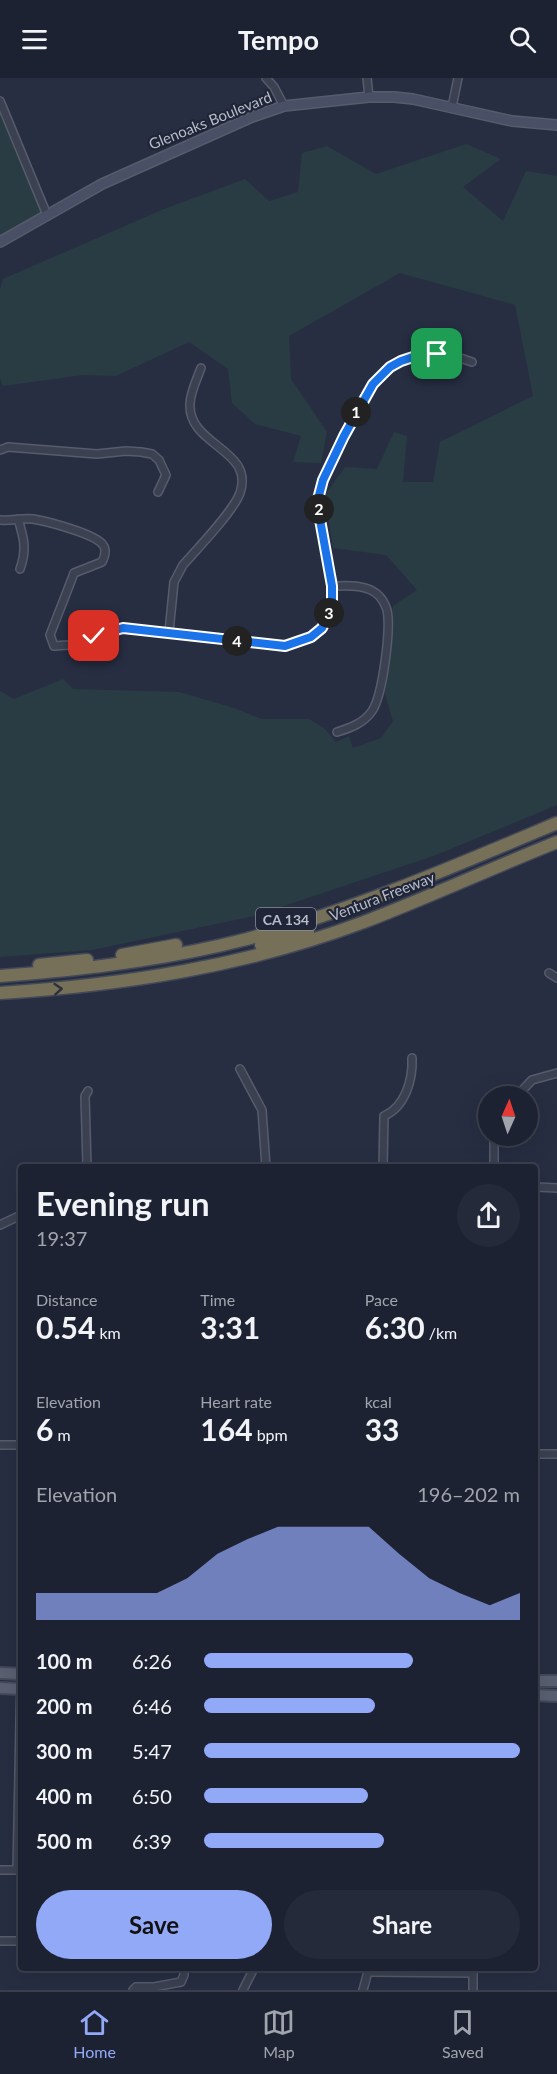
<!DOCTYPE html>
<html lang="en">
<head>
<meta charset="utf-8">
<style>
  :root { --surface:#1d2232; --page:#252a3a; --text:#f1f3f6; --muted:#a0a4ac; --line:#3b3f4d; --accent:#92a9f7 }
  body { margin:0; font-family:Lato,sans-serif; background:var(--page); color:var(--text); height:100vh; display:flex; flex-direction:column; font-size:22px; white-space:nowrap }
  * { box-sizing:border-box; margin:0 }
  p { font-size:20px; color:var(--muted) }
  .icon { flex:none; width:33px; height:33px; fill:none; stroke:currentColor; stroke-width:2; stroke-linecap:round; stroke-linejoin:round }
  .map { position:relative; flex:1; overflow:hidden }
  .panel { position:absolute; left:18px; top:1086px; width:520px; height:807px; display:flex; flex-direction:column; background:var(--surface); border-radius:6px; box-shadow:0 6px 24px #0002,0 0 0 2px var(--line) }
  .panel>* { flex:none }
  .needle { width:39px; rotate:3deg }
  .tools { position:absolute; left:478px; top:1008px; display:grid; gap:12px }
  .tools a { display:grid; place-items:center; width:60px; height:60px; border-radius:50%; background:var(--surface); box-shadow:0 6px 24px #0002,0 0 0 2px var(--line); font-size:30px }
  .pin { position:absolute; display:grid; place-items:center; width:51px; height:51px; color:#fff; margin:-26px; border-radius:12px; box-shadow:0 3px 9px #0006 }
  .km { position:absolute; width:30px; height:30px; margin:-15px; border-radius:50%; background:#222; color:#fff; font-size:16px; line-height:30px; text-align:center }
  .round { display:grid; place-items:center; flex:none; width:63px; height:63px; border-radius:32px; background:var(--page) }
  .headline { display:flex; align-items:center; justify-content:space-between; height:102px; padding:0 18px }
  h1 { font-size:33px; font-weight:700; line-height:45px }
  .metrics { display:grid; grid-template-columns:repeat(3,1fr); gap:9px; height:102px; padding:6px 18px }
  .metrics div { display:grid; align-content:center }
  .metrics b { font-size:30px; font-weight:700 }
  .metrics small { font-size:16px; font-weight:400 }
  .metrics p { font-size:16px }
  .chart { height:168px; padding:12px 18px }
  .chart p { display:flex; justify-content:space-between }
  .chart svg { width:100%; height:108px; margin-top:6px; fill:var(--accent); opacity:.7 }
  .button { display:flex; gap:12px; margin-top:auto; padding:12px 18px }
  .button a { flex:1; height:69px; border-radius:36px; background:var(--accent); color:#111; font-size:24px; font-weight:700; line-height:69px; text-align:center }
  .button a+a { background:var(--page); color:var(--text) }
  ul { padding:0 18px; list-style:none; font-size:20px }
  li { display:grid; grid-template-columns:96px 72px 1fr; align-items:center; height:45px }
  li i { height:15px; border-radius:8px; background:var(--accent) }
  header { display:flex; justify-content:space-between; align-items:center; height:78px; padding:0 18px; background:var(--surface); font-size:27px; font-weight:700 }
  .dock { display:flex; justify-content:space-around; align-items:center; height:84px; border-top:2px solid var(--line); background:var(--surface); font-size:16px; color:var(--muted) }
  .dock a { display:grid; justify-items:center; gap:3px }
  .dock .on { color:var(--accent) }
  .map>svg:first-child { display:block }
</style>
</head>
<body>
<header><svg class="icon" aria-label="menu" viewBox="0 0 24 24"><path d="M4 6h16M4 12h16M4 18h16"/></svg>Tempo<svg class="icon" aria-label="search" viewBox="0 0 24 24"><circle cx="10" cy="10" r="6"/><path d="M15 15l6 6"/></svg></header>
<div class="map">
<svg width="557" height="1912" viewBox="0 0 557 1912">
  <rect width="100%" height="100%" fill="#272e42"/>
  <!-- green -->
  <g fill="#293c43">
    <polygon points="0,23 47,137 0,164"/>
    <polygon points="466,66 501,81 463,109 503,143 526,93 557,98 557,727 436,777 254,838 92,872 0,879 0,613 14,621 63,601 73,611 179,614 234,630 262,641 309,641 325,651 336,664 349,658 353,670 381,660 393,643 385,616 393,528 417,512 386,477 333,470 325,417 345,389 377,391 394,354 407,358 403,404 433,404 440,364 533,318 515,227 400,195 289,258 291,301 327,354 321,385 293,384 301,358 255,346 232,325 228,291 189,264 116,298 83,297 3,308 0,300 0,211 3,201 164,131 245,101 269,123 298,114 302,75 327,68 376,96"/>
  </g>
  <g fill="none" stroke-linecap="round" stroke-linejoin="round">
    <!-- street casing -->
    <g stroke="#565c6c" stroke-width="10">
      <g id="street">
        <polyline points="266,0 274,9 284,28"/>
        <polyline points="367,0 369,19"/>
        <polyline points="0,23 47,137"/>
        <polyline points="452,29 458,0"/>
        <polyline points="0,372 8,369 97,376 126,373 141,374 152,376 159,382 166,397 158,414"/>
        <path d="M 18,441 C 24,460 27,472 20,491"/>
        <path d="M 0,442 C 11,443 22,440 33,441 C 46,443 96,456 103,467 C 107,472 105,478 102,484 L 74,495 L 71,503 L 50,557 L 54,568 L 68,567 L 116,550 L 123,550 L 285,568 L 311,559 L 322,550 L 332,529 L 332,508 L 317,425 C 320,405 331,387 339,369 C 365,308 397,256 472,284"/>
        <path d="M 332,508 C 347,508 365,506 377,516 C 382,520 385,526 387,532 C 391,550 383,617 372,633 C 364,645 350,650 337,654"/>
        <path d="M 169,554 L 174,504 L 183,487 C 197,471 233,434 240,415 C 255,371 188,368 190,326 C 190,315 197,301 201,290"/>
        <polyline points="549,895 557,900"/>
        <polyline points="240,991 262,1032 266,1089"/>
        <polyline points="517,1018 532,1002 557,995"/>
        <polyline points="87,1089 85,1018 88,1013"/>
        <path d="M 383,1089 L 384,1038 C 405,1029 413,1002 412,980"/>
        <polyline points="494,1089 494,1058"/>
        <polyline points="536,1109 557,1110"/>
        <polyline points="0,1147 21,1137"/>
        <polyline points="0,1367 21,1367"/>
        <polyline points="536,1376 557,1376"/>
        <polyline points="0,1792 21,1792"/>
        <polyline points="17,1792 21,1596"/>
        <polyline points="0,1863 21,1863"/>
        <polyline points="369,1894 473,1895"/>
        <polyline points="133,1912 136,1909 154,1909 181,1904 184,1897 184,1890"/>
        <polyline points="243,1912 254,1890"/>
        <polyline points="363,1912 369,1890"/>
        <polyline points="473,1912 473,1890"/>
      </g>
    </g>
    <!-- secondary casing -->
    <g stroke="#565c6c" stroke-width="12">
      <polyline id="secondary" points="0,164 102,106 252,39 284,28 369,19 394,19 413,21 512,43 557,47"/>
    </g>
    <!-- primary casing -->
    <g stroke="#454a5b" stroke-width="14">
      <g id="primary">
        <polyline points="0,1595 21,1596"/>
        <polyline points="536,1603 557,1603"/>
        <polyline points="0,1610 21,1611"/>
        <polyline points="536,1617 557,1618"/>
      </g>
    </g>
    <!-- highway casing -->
    <g stroke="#434959" stroke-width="15">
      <g id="highway">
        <polyline points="261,867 308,854"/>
        <polyline points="122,877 176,867"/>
        <polyline points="39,887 87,882"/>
        <path d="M 0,898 C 83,892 166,882 247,861 C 353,832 455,788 557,745"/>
        <path d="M 0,915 C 124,907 247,888 364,844 C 429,819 492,790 557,764"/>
      </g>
    </g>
    <!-- street -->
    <use href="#street" stroke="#3b4151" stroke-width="7"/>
    <!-- secondary -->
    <use href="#secondary" stroke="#494f64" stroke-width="9"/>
    <!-- primary -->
    <use href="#primary" stroke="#596071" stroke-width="10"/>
    <!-- highway -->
    <use href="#highway" stroke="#777058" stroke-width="12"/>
  </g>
  <!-- one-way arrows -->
  <defs><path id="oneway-chevron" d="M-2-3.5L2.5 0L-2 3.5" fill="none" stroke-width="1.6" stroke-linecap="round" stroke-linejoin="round" transform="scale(1.5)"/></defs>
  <use stroke="#2d313c" href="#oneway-chevron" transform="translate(58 911) rotate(-4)"/>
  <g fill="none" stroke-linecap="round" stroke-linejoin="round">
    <!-- route casing -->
    <g stroke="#fff" stroke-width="12">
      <polyline id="route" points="94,558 123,550 285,568 311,559 322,550 332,529 332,508 317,425 323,402 344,358 373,306 390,289 401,283 413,279 437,276"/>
    </g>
    <!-- route -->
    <use href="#route" stroke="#1a73e8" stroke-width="8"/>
  </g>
  <g text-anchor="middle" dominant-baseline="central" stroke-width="4.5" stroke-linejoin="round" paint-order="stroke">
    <!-- shield labels -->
    <rect fill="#202637" stroke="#8a8f9f" stroke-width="1.5" x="256" y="830" width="60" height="22" rx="4.5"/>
    <g font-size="14" font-weight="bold" fill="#b8bccb">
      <text x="286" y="841">CA 134</text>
    </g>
    <!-- street labels -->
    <g font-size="15" fill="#b8bccb" stroke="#202637">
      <text transform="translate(210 42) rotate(-22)">Glenoaks Boulevard</text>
      <text transform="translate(382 818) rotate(-21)">Ventura Freeway</text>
    </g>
  </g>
</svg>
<div class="tools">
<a><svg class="needle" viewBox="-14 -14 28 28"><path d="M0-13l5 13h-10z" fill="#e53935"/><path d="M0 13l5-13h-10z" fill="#a0a4ac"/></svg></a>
</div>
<div class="pin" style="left:437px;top:276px;background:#1e9e55"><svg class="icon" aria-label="arrive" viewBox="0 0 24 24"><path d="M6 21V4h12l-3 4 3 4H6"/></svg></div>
<div class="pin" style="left:94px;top:558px;background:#d93025"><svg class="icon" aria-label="check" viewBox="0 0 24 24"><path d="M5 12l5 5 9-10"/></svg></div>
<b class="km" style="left:356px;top:334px">1</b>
<b class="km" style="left:319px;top:431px">2</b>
<b class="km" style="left:329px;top:535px">3</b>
<b class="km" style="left:237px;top:563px">4</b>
<section class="panel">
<div class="headline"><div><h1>Evening run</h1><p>19:37</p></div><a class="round"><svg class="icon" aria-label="share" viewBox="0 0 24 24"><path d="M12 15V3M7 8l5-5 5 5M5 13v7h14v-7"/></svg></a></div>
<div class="metrics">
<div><p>Distance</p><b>0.54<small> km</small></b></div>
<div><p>Time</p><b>3:31</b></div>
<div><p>Pace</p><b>6:30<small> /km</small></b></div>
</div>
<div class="metrics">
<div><p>Elevation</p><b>6<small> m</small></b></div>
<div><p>Heart rate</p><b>164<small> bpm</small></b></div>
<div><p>kcal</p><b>33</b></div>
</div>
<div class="chart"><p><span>Elevation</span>196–202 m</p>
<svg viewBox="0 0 160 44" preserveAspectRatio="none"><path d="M0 44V33L10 33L20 33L30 33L40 33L50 27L60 17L70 11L80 6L90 6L100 6L110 6L120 17L130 27L140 33L150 38L160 33V44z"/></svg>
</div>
<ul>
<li><b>100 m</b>6:26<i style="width:66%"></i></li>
<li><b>200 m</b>6:46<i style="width:54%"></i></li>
<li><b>300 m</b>5:47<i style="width:100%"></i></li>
<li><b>400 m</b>6:50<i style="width:52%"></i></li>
<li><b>500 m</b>6:39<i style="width:57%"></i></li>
</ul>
<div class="button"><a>Save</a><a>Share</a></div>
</section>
</div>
<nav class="dock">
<a class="on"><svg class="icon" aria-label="home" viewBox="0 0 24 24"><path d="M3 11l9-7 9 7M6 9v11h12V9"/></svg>Home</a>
<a><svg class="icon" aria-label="map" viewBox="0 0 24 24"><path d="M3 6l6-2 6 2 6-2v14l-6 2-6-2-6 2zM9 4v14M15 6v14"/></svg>Map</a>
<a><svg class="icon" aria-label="saved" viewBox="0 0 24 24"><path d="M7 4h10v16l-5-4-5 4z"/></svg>Saved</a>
</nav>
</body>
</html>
